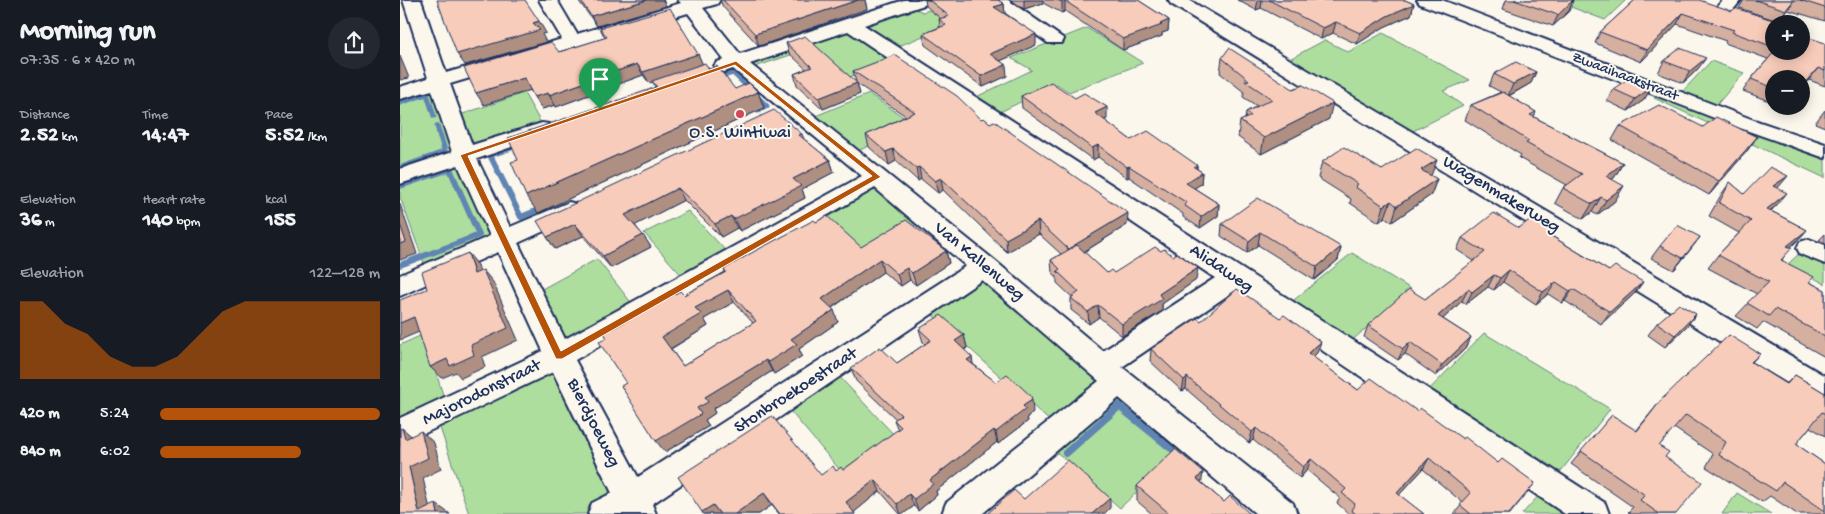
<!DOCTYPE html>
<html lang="en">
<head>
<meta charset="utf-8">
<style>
  :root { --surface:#171b24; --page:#242831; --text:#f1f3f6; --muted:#9ea1a6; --accent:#b45309 }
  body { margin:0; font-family:"Gochi Hand",sans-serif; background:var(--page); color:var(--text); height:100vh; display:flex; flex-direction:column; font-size:19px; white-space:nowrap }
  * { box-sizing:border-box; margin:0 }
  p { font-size:16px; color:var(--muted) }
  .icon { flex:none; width:28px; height:28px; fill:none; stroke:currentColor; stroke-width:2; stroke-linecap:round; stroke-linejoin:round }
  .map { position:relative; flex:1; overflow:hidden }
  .drawer { display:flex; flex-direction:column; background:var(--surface); width:400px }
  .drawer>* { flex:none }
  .fabs { position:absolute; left:1365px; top:15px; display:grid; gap:10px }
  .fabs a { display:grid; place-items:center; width:45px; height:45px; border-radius:50%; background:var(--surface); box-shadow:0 2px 12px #0003; font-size:25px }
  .pin { position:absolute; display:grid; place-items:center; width:42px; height:42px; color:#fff; margin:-51px -21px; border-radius:50% 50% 50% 0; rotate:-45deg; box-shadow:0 0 5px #0007 }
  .pin .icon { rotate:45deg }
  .round { display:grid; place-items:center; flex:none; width:52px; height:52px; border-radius:26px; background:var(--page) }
  .overview { display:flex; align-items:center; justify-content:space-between; height:85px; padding:0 20px }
  h1 { font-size:28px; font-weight:800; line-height:38px }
  .stats { display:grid; grid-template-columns:repeat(3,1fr); gap:8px; height:85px; padding:5px 20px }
  .stats div { display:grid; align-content:center }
  .stats b { font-size:21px; font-weight:800 }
  .stats small { font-size:14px; font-weight:400 }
  .stats p { font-size:14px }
  .chart { height:140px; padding:10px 20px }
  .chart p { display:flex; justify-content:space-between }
  .chart svg { width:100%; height:90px; margin-top:5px; fill:var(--accent); opacity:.7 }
  ul { padding:0 20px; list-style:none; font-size:16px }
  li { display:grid; grid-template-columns:80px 60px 1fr; align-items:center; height:38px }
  li i { height:12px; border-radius:6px; background:var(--accent) }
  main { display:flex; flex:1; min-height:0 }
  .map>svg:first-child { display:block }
</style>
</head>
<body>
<main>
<section class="drawer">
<div class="overview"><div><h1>Morning run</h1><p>07:35 · 6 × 420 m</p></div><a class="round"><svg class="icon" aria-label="share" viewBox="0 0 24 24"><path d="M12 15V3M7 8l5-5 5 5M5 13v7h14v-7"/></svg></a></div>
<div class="stats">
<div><p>Distance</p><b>2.52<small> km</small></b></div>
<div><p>Time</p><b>14:47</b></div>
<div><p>Pace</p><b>5:52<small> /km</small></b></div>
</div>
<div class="stats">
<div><p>Elevation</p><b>36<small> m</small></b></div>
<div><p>Heart rate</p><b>140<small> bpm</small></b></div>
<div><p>kcal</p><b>155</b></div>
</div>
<div class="chart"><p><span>Elevation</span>122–128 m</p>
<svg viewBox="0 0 160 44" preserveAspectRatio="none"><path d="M0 44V6L10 6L20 17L30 22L40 33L50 38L60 38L70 33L80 22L90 11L100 6L110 6L120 6L130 6L140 6L150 6L160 6V44z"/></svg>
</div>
<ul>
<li><b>420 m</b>5:24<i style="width:100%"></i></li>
<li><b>840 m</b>6:02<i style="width:64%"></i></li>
</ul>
</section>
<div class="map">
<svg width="1425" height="514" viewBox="0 0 1425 514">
  <rect width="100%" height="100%" fill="#fbf7ec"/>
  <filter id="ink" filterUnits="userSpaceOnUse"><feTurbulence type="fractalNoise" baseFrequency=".02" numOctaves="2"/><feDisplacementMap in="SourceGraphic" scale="10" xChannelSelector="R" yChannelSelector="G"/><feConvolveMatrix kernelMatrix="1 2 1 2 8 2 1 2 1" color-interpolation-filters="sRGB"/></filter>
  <g filter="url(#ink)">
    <!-- green -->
    <g fill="#aede9e" stroke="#64867e">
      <polygon points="1168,0 1226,0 1205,20 1163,4"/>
      <polygon points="508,6 523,12 529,10 550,25 494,48 461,25"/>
      <polygon points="687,28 743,63 669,92 657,84 596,114 572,99 632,70 611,58"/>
      <polygon points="446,29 502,59 450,77 414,47 352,68 350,66 351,63"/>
      <polygon points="983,33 1070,80 1043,91 1063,106 1005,135 884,62 925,40 948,52"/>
      <polygon points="1311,61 1344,73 1314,108 1279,95"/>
      <polygon points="30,89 34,90 55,152 0,173 0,97"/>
      <polygon points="124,93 142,125 74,146 71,144 60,115"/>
      <polygon points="469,94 514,124 456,152 413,117"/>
      <polygon points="1262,94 1425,154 1425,178 1254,98"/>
      <polygon points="59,163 90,235 79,242 24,263 0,197 0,180"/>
      <polygon points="478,187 522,221 466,256 418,214 464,188"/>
      <polygon points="288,211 328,253 283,277 244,233"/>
      <polygon points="1401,252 1425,265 1425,284 1388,264"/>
      <polygon points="952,253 1011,289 948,344 889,304"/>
      <polygon points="197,259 233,305 171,337 162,336 140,290"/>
      <polygon points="587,279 701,382 653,424 527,310 571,281"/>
      <polygon points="1084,333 1210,409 1153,481 1023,396"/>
      <polygon points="24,334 44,398 0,418 0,345"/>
      <polygon points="153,365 215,495 190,514 69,514 35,413"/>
      <polygon points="435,372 497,438 445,476 385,405"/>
      <polygon points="717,396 787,445 720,508 652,448"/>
      <polygon points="1143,491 1179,514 1122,514"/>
      <polygon points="1337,493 1371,514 1322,514"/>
    </g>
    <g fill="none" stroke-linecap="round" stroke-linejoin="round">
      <!-- stream-far2 -->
      <g stroke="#6185b3" stroke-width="5">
        <polyline points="318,78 333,73 367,106 358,111"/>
        <polyline points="0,103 27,94 34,116"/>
        <polyline points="37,126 40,137"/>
      </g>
      <!-- stream-far1 -->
      <g stroke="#6185b3" stroke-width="6">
        <polyline points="119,145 90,155 121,217 143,208"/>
        <polyline points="0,168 45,152 40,135"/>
        <polyline points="0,186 50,169 79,235 0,265"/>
      </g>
      <!-- stream -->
      <polyline stroke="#6185b3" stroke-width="8" points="666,453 719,406 771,448"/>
      <!-- street casing -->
      <g stroke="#1b2f5e" stroke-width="4">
        <g id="street">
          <path d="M 3,0 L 21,0 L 46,73 L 162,39 L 139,0 L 157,0 L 177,34 L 281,3 L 278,0 L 320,0 L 317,4 L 303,8 L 340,54 L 504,0 L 530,0 L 527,4 L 464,25 L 1205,503 L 1209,514 L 1165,514 L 834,291 L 722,367 L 893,503 L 897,514 L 856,514 L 719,398 L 582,514 L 542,514 L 546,503 L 699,381 L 582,280 L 252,504 L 256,514 L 188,514 L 192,503 L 212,493 L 153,372 L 0,445 L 0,418 L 143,351 L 98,252 L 0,296 L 0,275 L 90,236 L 58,165 L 0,184 L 0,169 L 52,152 L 32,90 L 0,99 L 0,87 L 28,78 ZM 288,13 L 324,60 L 317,62 L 314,66 L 317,70 L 324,72 L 333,69 L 462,176 L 165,339 L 118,243 L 177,216 L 181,210 L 177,204 L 169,202 L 110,227 L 77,159 L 149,134 L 153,129 L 149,124 L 142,123 L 72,145 L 50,84 ZM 448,31 L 815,278 L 703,351 L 594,260 L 350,64 ZM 475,188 L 566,266 L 238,477 L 175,360 Z"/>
          <polygon points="587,0 608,0 664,39 662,43 648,43"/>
          <polygon points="768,0 789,0 1425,376 1425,403 1415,400 771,4"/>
          <polygon points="1017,0 1042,0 1354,120 1425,144 1425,158 1340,128 1020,4"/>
          <path d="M 1323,0 L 1341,0 C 1334,9 1329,17 1317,14 L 1314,10 Z"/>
          <polygon points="1409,239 1425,245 1425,264 1400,254 1397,248 1400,242"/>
        </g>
      </g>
      <!-- street -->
      <use href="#street" fill="#fbf7ec" fill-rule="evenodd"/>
    </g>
    <!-- wall -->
    <g fill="#d5afa0" stroke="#1b2f5e" fill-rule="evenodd">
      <polygon points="178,0 264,0 263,0 266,6 197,26"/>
      <polygon points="320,0 465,0 467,9 359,46 323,7"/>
      <polygon points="525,0 598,0 604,4 605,14 636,45 600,61 607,76 583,87 525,45 523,34 540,27 539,19 541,19 526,6"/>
      <polygon points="611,0 738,0 769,20 768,31 762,33 762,36 723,50 665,11 662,13 643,3 624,9"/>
      <polygon points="837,0 1005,0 1014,4 1011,15 984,27 957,44 933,33 921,39 861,8 856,10"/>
      <polygon points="1106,0 1173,0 1169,11 1153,26 1103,9"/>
      <polygon points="1235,0 1332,11 1376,21 1373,26 1374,26 1374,51 1401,51 1425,43 1425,86 1409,80 1374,79 1374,103 1343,91 1351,79 1368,59 1325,43 1326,41 1277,24 1241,62 1195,43 1200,32"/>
      <polygon points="1344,0 1425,0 1425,21 1388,10 1378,21 1339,8"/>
      <polygon points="200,28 298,54 302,64 335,89 358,92 364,108 138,213 118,160 255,87 253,82 249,83 243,75 156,107 155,105 142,109 130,90 84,105 159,52 205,38"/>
      <polygon points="386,43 456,82 453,71 581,119 727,225 684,252 707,273 714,273 796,280 762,304 762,311 722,336 699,317 689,324 671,310 671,298 672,297 657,283 657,277 652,272 651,260 661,254 639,234 607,252 543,190 538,193 521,179 518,181 496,161 489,165 469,147 466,135 506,116 457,84 460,94 423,109 397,85 394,74 406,69 389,53"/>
      <polygon points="822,58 929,119 861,154 838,137 840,121 845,119 846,112 857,106 843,97 844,92 820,73"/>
      <polygon points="1264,61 1298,69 1283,83 1258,73"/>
      <polygon points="1136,72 1131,83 1109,96 1136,112 1134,117 1223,163 1214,178 1212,180 1215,201 1197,215 1192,212 1183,219 1155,203 1163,188 1167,185 1119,158 1121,155 1065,120 1071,105 1101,92 1089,86 1094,74"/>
      <polygon points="1251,88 1244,100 1228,111 1207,101 1213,89"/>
      <polygon points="621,96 707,119 704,120 731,140 797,165 797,169 802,172 801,184 794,188 819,204 818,216 800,228 783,217 783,214 729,177 727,178 698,157 693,160 622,108"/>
      <polygon points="1425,110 1425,127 1415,123"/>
      <polygon points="1220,126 1303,127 1357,137 1347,151 1309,195 1212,140"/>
      <polygon points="402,134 404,139 430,160 434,172 402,189 405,198 340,231 337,228 321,237 284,200 235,225 251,247 211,268 183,236 155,249 147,237"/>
      <polygon points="922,162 1031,176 1037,179 1031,195 992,222 985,217 979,222 950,203 951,199 918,178"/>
      <polygon points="1330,182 1344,194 1378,189 1376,206 1371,211 1407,230 1395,243 1390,247 1382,260 1409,282 1425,290 1425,357 1363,322 1357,329 1336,316 1357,294 1308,268 1318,255 1339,233 1309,216 1321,195"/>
      <path d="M 416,222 L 461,247 L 546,251 L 549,263 L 516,285 L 510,280 L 501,286 L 483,272 L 432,308 L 438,322 L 399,349 L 402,356 L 374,374 L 372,371 L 313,409 L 315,413 L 305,420 L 309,426 L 265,452 L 226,383 L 284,295 L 325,272 L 324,269 ZM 334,302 L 353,323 L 283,366 L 271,349 L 308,326 L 304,319 Z"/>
      <polygon points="822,224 941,247 938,260 914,280 858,245 847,253 821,236"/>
      <polygon points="1119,228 1150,235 1209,271 1243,282 1234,294 1201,324 1165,301 1162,303 1148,294 1136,304 1103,282 1094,290 1088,287 1066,304 1062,301 1043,319 1071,337 1065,349 1036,376 1005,354 998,360 964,337 968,325 1025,299 1074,261 1057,250 1062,238"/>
      <polygon points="1425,234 1425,243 1419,240"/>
      <polygon points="1300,237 1274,270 1251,258 1260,246"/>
      <polygon points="1296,314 1287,326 1265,347 1248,335 1257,323"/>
      <polygon points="880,318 917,353 913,357 958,390 1017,411 1063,439 1098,463 1135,483 1110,514 1054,514 1063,503 1023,469 999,495 1024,514 949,514 937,503 940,498 907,470 900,478 853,440 849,443 786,389 782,391 750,361 751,349 801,321"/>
      <polygon points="519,329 564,335 567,348 564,350 573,364 633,412 627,417 628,421 598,444 597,442 536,491 537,495 518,511 514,506 503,514 500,514 480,491 454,512 455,514 379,514 372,505 359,514 303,514 421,475 443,470 498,430 494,420 496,419 456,381 451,368 497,363 525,344 523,342"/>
      <polygon points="1360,354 1352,362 1386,384 1395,375 1425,393 1425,436 1410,427 1396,444 1425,464 1425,514 1397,514 1370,496 1362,502 1306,467 1313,454 1274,428 1259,446 1265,457 1276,514 1231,514 1228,512 1233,507 1171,464 1212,415 1236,431 1262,399"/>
      <polygon points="802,483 824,502 850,514 752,514 737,501 737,486"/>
    </g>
    <!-- shaded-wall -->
    <g fill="#ae8f82" stroke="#1b2f5e">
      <polygon points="247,0 264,0 263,0 266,6 197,26 191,16"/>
      <polygon points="458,0 465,0 467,9 359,46 355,34"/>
      <polygon points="624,0 643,0 643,3 624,9"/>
      <polygon points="858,0 862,0 861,8 856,10"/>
      <polygon points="1173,0 1169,11 1153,26 1158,15"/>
      <polygon points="1394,0 1388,10 1378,21 1386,10"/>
      <polygon points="665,1 665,11 662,13 662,2"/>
      <polygon points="604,4 605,15 594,7"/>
      <polygon points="1014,4 1011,15 984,27 957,44 960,33 987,16"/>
      <polygon points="1283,13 1277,24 1241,62 1247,50"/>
      <polygon points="769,20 768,31 762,33 762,36 723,50 723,39"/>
      <polygon points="139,21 146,33 142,34 146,42 65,65 57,54"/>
      <polygon points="936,22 933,33 921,39 923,28"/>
      <polygon points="636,34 636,45 591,65 590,54"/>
      <polygon points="298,54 303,65 249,83 243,72"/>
      <polygon points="0,56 9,78 0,80"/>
      <polygon points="1306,58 1298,69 1283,83 1290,71"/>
      <polygon points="237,64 243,75 156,107 149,95"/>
      <polygon points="606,65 607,76 583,87 581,76"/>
      <polygon points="1418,68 1409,80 1401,89 1401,87"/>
      <polygon points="1136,72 1131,83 1108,96 1113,84"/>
      <polygon points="124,78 131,90 84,105 76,93"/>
      <polygon points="457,83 460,94 423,109 419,98"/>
      <polygon points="1251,88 1244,100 1228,111 1235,99"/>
      <polygon points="358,92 364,108 138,213 126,196"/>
      <polygon points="148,93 155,105 142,109 134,97"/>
      <polygon points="933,103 929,119 861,154 864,138"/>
      <polygon points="707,107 707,119 695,125 695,113"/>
      <polygon points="1357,137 1347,151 1309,195 1319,181"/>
      <polygon points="698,145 698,157 693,160 692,148"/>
      <polygon points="493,149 496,161 489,165 486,152"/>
      <polygon points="430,160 434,172 402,189 405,198 340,231 334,219 393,179"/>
      <polygon points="1037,160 1031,176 1021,170"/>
      <polygon points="1223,163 1214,178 1197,191 1206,176"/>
      <polygon points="797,165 796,176 802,172 801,184 785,194 786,183 794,167"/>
      <polygon points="729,166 729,177 727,178 727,167"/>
      <polygon points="519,167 521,179 518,181 516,168"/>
      <polygon points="1388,176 1377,189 1373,186"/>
      <polygon points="541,178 543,190 538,193 535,181"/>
      <polygon points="1037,179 1031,195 992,222 997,206"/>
      <polygon points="1224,186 1215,201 1197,215 1206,200"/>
      <polygon points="278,188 284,200 232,227 225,215"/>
      <polygon points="1387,193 1376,206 1356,222 1367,209"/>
      <polygon points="1201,197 1192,212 1183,219 1192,204"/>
      <polygon points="991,201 985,217 979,222 984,206"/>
      <polygon points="0,204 17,254 0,260"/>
      <polygon points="819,204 818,216 800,228 801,217"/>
      <polygon points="728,213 727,225 669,261 668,249"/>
      <polygon points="331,216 337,228 321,237 315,224"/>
      <polygon points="638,221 639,234 607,252 606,239"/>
      <polygon points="175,224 183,236 155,249 147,237"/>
      <polygon points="1407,230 1395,243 1375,259 1387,246"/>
      <polygon points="860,232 858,245 847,253 849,241"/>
      <polygon points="243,235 251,247 211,268 203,256"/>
      <polygon points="1300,237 1291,249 1274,270 1283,258"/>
      <polygon points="941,247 938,260 914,280 917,267"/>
      <polygon points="546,251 549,263 516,285 512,273"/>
      <polygon points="68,253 78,265 84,285 74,274"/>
      <polygon points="480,259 483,272 427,311 422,299"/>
      <polygon points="507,268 510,280 501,286 497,274"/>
      <polygon points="798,268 796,280 762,304 762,311 722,336 722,324 759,294"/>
      <polygon points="83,270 93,282 118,340 82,357 85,367 61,378 56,372 42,378 30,367 47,359 71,345"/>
      <polygon points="1109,270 1103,282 1094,290 1100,278"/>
      <polygon points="1094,275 1088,287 1066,304 1072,292"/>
      <polygon points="1156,282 1148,294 1136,304 1143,292"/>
      <polygon points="1243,282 1234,294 1201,324 1210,312"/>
      <polygon points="1068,289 1062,301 1033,328 1038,316"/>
      <polygon points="1173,289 1165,301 1162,303 1170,291"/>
      <polygon points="328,290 334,302 304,319 308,326 270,349 262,337 295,308"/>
      <polygon points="698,305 699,317 689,324 688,312"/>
      <polygon points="434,310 438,322 399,349 402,356 374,374 368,362 391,339"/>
      <polygon points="1296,314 1287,326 1265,347 1275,335"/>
      <polygon points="14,317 26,329 0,340 0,323"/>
      <polygon points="564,335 567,348 558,354 555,341"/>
      <polygon points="1071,337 1065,349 1036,376 1042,365"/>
      <polygon points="921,342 917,353 904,365 908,353"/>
      <polygon points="1010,342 1005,354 998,360 1003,349"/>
      <polygon points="572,357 574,370 567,360"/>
      <polygon points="366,360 372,371 313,409 315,413 305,420 309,426 265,452 256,441 297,408 305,397"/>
      <polygon points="787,377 786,389 782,391 784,380"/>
      <polygon points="632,400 633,412 627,417 628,421 598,444 596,432 623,406"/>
      <polygon points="2,428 16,440 5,439"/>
      <polygon points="856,428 853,440 849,443 852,432"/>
      <polygon points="594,430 597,442 536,491 537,495 518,511 514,499 530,480"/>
      <polygon points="21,431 34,443 41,469 23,478 31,514 19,512 9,467"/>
      <polygon points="1029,458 1023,469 991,504 997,493"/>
      <polygon points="911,459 907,470 900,478 903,467"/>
      <polygon points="803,472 801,487 797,479"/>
      <polygon points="475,480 480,491 452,514 446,502"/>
      <polygon points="364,493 372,505 359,514 335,514"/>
      <polygon points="509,494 514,506 503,514 501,514 497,504"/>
      <polygon points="710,498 710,508 704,514 692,514"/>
      <polygon points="36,504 50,514 38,514"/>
      <polygon points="313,505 320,514 303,514 302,512"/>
    </g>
    <!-- building -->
    <g fill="#f8ccba" stroke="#1b2f5e" fill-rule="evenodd">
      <polygon points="37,0 125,0 139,21 133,23 140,30 57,54"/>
      <polygon points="180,0 247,0 191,16"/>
      <polygon points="323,0 458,0 355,34"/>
      <polygon points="529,0 598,0 604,4 594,7 636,34 590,54 606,65 581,76 523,34 546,25 539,19 549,16"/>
      <polygon points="657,0 738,0 769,20 760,24 762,25 723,39 665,1 662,2"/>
      <polygon points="869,0 1005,0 1014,4 987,16 960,33 936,22 923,28"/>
      <polygon points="1114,0 1173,0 1158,15"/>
      <polygon points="1235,0 1299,0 1332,11 1335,8 1376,21 1372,26 1374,26 1374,47 1332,32 1334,30 1283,13 1247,50 1200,32"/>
      <polygon points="1355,0 1394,0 1386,10"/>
      <polygon points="1400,0 1425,0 1425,8"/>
      <polygon points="270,8 298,54 243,72 237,64 149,95 148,93 134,97 124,78 76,93 64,68 151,42 159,52 207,37 200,28"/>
      <polygon points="1401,35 1425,43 1425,71 1418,68 1401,87 1401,79 1374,79 1374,88 1351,79 1375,51 1401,51"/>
      <polygon points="405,36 457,83 419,98 394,74 412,67 386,43"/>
      <polygon points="829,48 893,89 903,85 933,103 864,138 840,121 851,116 846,112 872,99 845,81 849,80 822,58"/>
      <polygon points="1280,48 1306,58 1290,71 1264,61"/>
      <polygon points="495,55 557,96 581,119 584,118 590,123 594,121 728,213 668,249 638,221 606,239 541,178 535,181 519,167 516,168 493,149 486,152 466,135 515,112 453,71"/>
      <polygon points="1116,62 1136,72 1113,84 1094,74"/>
      <polygon points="305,63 309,69 317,66 335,89 349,83 358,92 126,196 111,162 118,160 108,138 257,87 252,81"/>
      <polygon points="1229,78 1251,88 1235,99 1213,89"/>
      <polygon points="651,82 675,98 684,93 707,107 695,113 731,140 748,131 797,165 794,167 802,172 786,183 819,204 801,217 784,205 787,203 729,166 727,167 698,145 692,148 621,96"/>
      <polygon points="1103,92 1136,112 1130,115 1223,163 1206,176 1224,186 1206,200 1201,197 1192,204 1163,188 1182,174 1126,143 1129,141 1071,105"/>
      <polygon points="1259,105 1303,127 1316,117 1357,137 1319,181 1220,126"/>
      <polygon points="374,110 402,134 399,135 430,160 393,179 401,186 334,219 331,216 315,224 278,188 225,215 243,235 203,256 175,224 147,237 137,221"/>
      <polygon points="944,147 982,170 1016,148 1037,160 1021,170 1037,179 997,206 991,201 984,206 955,187 958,184 922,162"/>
      <polygon points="1370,167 1388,176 1373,186 1387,193 1367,209 1407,230 1387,246 1392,248 1381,260 1414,277 1409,282 1425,290 1425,336 1375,309 1369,316 1347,303 1369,282 1318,255 1351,221 1319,203 1330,182 1344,194"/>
      <polygon points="858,198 941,247 917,267 860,232 849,241 822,224"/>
      <polygon points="1094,213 1119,228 1132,218 1153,230 1148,234 1209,271 1215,266 1243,282 1210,312 1173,289 1170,291 1156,282 1143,292 1109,270 1100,278 1094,275 1072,292 1068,289 1038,316 1071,337 1042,365 1010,342 1003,349 968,325 1009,289 1025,299 1085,252 1062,238"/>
      <path d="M 427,216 L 461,247 L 506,220 L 546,251 L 512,273 L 507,268 L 497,274 L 480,259 L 422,299 L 434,310 L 391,339 L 397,344 L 368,362 L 366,360 L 305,397 L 308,402 L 297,408 L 301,414 L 256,441 L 221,386 L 226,383 L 199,342 L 207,338 L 204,333 L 280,291 L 284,295 L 326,272 L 324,269 L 355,251 L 414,220 L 416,222 ZM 328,290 L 356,321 L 283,366 L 262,337 L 301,314 L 295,308 Z"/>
      <polygon points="0,224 6,242 0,244"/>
      <polygon points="1277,225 1300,237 1283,258 1260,246"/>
      <polygon points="677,245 707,273 711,270 714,273 755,247 761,251 764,249 773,256 777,253 798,268 759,294 762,299 722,324 698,305 688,312 671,298 679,292 657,271 660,269 651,260"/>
      <polygon points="68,253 74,274 83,270 108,328 71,345 74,355 50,366 47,359 30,367 14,317 0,323 0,300 27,289 22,272"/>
      <polygon points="837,289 880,318 884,315 921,342 908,353 958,390 971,378 1017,411 1020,408 1063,439 1065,437 1098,463 1102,459 1135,483 1109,514 1071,514 1060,505 1071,493 1029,458 997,493 1024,514 956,514 951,510 955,504 942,493 946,489 911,459 903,467 856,428 852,432 787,377 784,380 751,349 797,318 801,321"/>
      <polygon points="1279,304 1296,314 1275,335 1257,323"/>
      <polygon points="541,315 564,335 555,341 572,357 567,360 596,382 607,374 631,396 632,400 623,406 626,409 596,432 594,430 530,480 533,484 514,499 509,494 497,504 475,480 446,502 455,514 380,514 364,493 335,514 320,514 313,505 302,512 278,477 372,416 421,475 433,466 436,471 441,467 443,470 501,427 494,420 501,415 451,368 480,347 497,363 531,340 519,329"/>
      <polygon points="1329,335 1360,354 1351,362 1387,384 1395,375 1425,393 1425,414 1422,412 1396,444 1425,464 1425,511 1383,482 1376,491 1319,455 1326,442 1286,415 1259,446 1269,452 1265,457 1302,482 1276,514 1259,514 1240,500 1245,495 1181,451 1212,415 1237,431 1262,399"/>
      <polygon points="2,428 5,439 21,431 28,458 9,467 19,512 36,504 38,514 0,514 0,429"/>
      <polygon points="775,449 803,472 797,479 824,502 830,496 850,514 770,514 737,486"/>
      <polygon points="668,460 710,498 692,514 587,514 614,490 624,499"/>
    </g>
  </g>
  <!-- route -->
  <path fill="#b45309" stroke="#fff" fill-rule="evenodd" d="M 336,61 L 481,177 L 162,359 L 156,359 L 60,155 ZM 335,65 L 472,176 L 161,351 L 68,156 Z"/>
  <!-- markers -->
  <circle fill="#d1495b" stroke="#fbf7ec" stroke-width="2" cx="340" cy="114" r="5"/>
  <g text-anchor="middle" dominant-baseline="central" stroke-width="4" stroke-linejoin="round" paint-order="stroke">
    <!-- far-street labels -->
    <g font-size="15" fill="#1b2f5e" stroke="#fbf7ec">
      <text transform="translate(1225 77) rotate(21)">Zwaaihaakstraat</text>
    </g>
    <!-- poi labels -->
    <g font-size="18" fill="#1b2f5e" stroke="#fbf7ec">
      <text x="340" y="133">O.S. Wintiwai</text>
    </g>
    <!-- street labels -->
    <g font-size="18" fill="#1b2f5e" stroke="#fbf7ec">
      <text transform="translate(1101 195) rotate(31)">Wagenmakerweg</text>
      <text transform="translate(579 262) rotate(40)">Van Kallenweg</text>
      <text transform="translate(821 269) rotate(34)">Alidaweg</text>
      <text transform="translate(396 391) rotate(-33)">Stonbroekoestraat</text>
      <text transform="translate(82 393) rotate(-26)">Majorodonstraat</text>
      <text transform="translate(193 423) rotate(63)">Bierdjoeweg</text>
    </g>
  </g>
</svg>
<div class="fabs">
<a>+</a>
<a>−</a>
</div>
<div class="pin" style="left:200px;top:109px;background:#1e9e55"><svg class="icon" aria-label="arrive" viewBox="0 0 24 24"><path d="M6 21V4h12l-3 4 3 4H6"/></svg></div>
</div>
</main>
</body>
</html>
